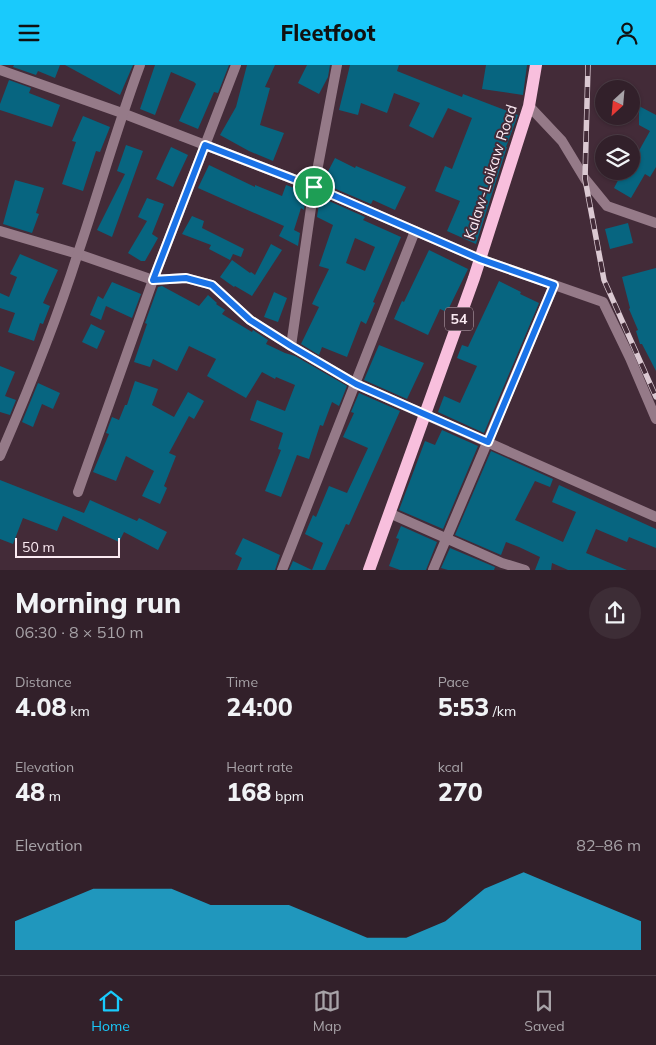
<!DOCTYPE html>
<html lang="en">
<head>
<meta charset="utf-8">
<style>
  :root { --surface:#32202a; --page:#3d2d36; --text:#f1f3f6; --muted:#a8a3a8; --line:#4d3e47; --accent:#19cafc }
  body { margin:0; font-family:Mulish,sans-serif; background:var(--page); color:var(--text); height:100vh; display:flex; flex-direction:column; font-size:19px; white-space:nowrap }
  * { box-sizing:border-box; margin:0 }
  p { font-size:16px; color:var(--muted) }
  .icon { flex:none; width:28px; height:28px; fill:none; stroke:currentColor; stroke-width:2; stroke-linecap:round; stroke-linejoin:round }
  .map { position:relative; height:505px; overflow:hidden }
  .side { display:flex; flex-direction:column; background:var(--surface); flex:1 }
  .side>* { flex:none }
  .needle { width:32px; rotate:206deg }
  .buttons { position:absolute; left:595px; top:15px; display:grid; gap:10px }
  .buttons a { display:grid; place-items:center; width:45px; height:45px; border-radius:50%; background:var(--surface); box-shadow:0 1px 4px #0004,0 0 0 1px var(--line); font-size:25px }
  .scale { position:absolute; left:15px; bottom:12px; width:105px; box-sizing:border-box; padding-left:5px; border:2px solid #fbeaf2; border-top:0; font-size:14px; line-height:18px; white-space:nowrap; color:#fbeaf2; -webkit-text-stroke:4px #432b38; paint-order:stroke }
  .pin { position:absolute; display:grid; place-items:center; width:42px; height:42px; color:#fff; margin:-21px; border:2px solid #fff; border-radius:50%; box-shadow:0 1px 5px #0007 }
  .round { display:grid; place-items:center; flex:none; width:52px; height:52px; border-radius:26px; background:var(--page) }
  .headline { display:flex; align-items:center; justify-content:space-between; height:85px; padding:0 15px }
  h1 { font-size:28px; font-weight:800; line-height:38px }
  .figures { display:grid; grid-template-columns:repeat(3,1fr); gap:8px; height:85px; padding:5px 15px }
  .figures div { display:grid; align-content:center }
  .figures b { font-size:25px; font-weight:800 }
  .figures small { font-size:14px; font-weight:400 }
  .figures p { font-size:14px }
  .chart { height:140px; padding:10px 15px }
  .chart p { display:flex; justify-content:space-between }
  .chart svg { width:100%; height:90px; margin-top:5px; fill:var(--accent); opacity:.7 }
  header { display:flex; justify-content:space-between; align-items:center; height:65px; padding:0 15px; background:var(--accent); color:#111; font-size:22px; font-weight:800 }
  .tab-bar { display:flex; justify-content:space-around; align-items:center; height:70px; border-top:1px solid var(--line); background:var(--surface); font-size:14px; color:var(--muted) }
  .tab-bar a { display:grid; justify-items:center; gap:2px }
  .tab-bar .active { color:var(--accent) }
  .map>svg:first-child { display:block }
</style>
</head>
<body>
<header><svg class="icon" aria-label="menu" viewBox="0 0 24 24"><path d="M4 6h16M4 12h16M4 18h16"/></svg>Fleetfoot<svg class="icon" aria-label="person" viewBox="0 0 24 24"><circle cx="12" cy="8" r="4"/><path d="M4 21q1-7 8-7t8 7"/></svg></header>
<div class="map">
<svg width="656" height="505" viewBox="0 0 656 505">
  <rect width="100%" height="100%" fill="#432b38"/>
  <!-- building -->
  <g fill="#076580" fill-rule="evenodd">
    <polygon points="14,0 60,0 55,13 38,6 36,10 13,2"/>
    <polygon points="65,0 133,0 120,30"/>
    <polygon points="155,0 229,0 218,28 214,27 198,64 179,56 196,19 194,17 171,7 155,50 140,44"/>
    <polygon points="247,0 275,0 265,22 270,23 260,60 284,68 273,96 249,86 220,70 236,42"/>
    <polygon points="307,0 330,0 328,12 319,29 298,18"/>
    <polygon points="350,0 399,0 397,6 462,32 463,29 518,50 506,82 507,82 476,179 447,166 460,136 435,126 445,101 452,104 472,53 448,43 433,73 409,61 420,38 394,28 387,48 361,38 358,50 339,45"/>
    <polygon points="486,0 527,0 523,30 482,24"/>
    <polygon points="9,15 31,23 29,28 60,40 52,62 0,45 0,39"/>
    <polygon points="639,41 656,50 656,102 650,112 645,109 631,133 614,123 623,106 631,106 631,100 650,66 639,60"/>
    <polygon points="83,51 110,62 100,87 96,86 83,126 62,119 76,77 72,76"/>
    <polygon points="126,80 143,86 112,172 97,165 125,109 117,106"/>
    <polygon points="171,82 188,90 173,122 156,114"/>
    <polygon points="335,93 355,103 356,101 406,122 395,145 373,135 371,139 322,118"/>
    <polygon points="209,100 255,122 255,120 282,131 286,120 306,127 304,145 301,143 294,165 300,168 298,181 279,171 284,161 198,123"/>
    <polygon points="15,115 44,123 36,148 39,149 32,168 3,159"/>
    <path d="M 320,132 L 365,152 L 363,155 L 401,172 L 383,214 L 373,237 L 375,238 L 366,259 L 361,256 L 347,292 L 322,282 L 319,290 L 301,279 L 319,242 L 312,239 L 329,204 L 319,201 L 333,160 L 317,152 ZM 355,173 L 375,182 L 365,206 L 346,198 Z"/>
    <polygon points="147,133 164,139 152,169 158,173 145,196 141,196 128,188 147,156 138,152"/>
    <polygon points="192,151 204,156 202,163 244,184 241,192 233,189 230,195 209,184 211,180 182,169"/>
    <polygon points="628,158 633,178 610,184 605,164"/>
    <polygon points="271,179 282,185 252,231 235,221 234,222 220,212 232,195 250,208 251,207 255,210"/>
    <polygon points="429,185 468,204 447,247 440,244 428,270 394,254 402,236 404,237"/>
    <polygon points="20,189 58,205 43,238 50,241 43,259 40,258 34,276 8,267 15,248 0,243 0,228 9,232 17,212 10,209"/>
    <polygon points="656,203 656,306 642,279 640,279 636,266 638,265 629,244 630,243 622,212"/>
    <polygon points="499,216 521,227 520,229 539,238 484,368 438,347 444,331 460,338 477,301 457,293 462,280 468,282"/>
    <polygon points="112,217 141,229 132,253 106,241 101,255 90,250 98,231 103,234"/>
    <polygon points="162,221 199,241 208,230 217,238 216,239 225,245 222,249 252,267 253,265 268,275 266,279 285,288 295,291 347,321 339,341 332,337 323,361 320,360 309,394 297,390 281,432 265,426 281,385 278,384 283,368 250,355 257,335 285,346 295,320 276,312 275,314 262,307 246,333 207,311 216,294 189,281 177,306 153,294 150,302 134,297 147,259 145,258 158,222"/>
    <polygon points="274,227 287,233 278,257 264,252"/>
    <polygon points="91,259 105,266 97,284 82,277"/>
    <polygon points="379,280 424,298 407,334 364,315"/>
    <polygon points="0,301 15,307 5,331 16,335 10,350 0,347"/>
    <polygon points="135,316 158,324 152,340 174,352 188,327 204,336 194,354 189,351 169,388 176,391 164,421 167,423 160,439 142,431 154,406 126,391 116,416 93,407 109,369 106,368 112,352 119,355 125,340 127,340"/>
    <polygon points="38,318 60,328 53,344 42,339 33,362 22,357"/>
    <polygon points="359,328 400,346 349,460 346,459 325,505 312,505 323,478 305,469 313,450 316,452 329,421 347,428 368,383 343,372 354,348 351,347"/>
    <polygon points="442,365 478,381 443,464 399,445 425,376 435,380"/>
    <polygon points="491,386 553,414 550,422 535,416 515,455 563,477 576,447 552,437 559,420 656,464 656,483 629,472 627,477 596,464 586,488 627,505 568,505 552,498 551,505 535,505 540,492 519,482 506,477 501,490 455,470"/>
    <polygon points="0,415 84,448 90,435 137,456 139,453 167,467 158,485 124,467 119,477 63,451 57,466 23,453 13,479 0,474"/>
    <polygon points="401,461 437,477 426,505 400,505 389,501 399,474 396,473"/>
    <polygon points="243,473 280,490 275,505 237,505 242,493 235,489"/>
    <polygon points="450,483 495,502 494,505 448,505 441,503"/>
    <polygon points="293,496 312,505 289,505"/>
  </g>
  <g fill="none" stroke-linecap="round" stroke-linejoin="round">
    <!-- street -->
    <g stroke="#957a88" stroke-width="10">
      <polyline points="0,5 122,48 205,80 314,122 480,194 603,237 630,293 656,354"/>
      <polyline points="529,41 562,76 585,114 607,141 656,158"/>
      <polyline points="0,166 78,189 153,215 186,213 212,220 250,255 291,281 356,319 656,452"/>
      <polyline points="291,281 314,122 337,0"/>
      <path d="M 0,391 C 29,324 56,257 78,188 C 99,126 117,62 140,0"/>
      <polyline points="78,427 153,215 236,0"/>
      <polyline points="389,448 502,498 525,505"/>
      <polyline points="282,505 415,166"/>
      <polyline points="433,505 554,220"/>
    </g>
    <!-- primary -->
    <polyline stroke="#f8bfdd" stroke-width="12" points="369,505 474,213 529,41 536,0"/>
    <!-- rail casing -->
    <g stroke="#dbc9d2" stroke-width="5.5">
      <polyline id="rail" points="588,0 585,114 604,215 656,332"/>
    </g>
    <!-- rail -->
    <use href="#rail" stroke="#432b38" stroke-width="4" stroke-dasharray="11" stroke-linecap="butt"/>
  </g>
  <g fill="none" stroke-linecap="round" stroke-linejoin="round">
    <!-- route casing -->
    <g stroke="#fff" stroke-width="10">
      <polygon id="route" points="205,80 314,122 480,194 554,220 488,377 356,319 291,281 250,255 212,220 186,213 153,215"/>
    </g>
    <!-- route -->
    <use href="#route" stroke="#1a73e8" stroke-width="6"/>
  </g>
  <g text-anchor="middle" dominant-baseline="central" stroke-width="4" stroke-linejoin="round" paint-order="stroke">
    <!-- shield labels -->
    <rect fill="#432b38" stroke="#c4b1ba" stroke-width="1" x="445" y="242.5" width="28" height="23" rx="4"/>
    <g font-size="14" font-weight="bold" fill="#fbeaf2">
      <text x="459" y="254">54</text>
    </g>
    <!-- street labels -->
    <g font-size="15" fill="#fbeaf2" stroke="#432b38">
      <text transform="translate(490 107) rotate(-72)">Kalaw-Loikaw Road</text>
    </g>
  </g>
</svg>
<div class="buttons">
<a><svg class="needle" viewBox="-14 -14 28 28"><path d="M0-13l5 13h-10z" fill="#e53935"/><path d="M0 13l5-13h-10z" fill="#a8a3a8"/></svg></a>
<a><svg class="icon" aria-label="layers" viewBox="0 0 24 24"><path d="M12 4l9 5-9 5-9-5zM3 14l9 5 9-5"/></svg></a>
</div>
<div class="scale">50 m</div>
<div class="pin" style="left:314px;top:122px;background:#1e9e55"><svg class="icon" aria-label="arrive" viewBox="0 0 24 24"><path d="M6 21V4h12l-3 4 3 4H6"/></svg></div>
</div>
<section class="side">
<div class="headline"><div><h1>Morning run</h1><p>06:30 · 8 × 510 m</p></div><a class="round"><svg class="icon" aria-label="share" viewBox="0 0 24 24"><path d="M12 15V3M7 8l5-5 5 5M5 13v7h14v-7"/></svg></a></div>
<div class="figures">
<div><p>Distance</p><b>4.08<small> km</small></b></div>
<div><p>Time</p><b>24:00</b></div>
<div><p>Pace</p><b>5:53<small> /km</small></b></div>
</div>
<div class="figures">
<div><p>Elevation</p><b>48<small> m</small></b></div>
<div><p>Heart rate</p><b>168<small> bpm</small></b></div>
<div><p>kcal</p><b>270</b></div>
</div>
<div class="chart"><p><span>Elevation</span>82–86 m</p>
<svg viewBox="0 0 160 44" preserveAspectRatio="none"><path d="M0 44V30L10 22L20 14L30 14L40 14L50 22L60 22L70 22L80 30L90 38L100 38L110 30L120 14L130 6L140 14L150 22L160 30V44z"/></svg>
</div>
</section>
<nav class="tab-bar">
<a class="active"><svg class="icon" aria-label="home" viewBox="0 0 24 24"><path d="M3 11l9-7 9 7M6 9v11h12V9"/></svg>Home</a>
<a><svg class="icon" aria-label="map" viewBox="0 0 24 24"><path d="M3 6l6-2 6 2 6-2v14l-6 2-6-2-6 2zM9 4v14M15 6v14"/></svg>Map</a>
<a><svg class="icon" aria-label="saved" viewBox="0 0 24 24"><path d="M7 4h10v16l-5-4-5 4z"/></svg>Saved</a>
</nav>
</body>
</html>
